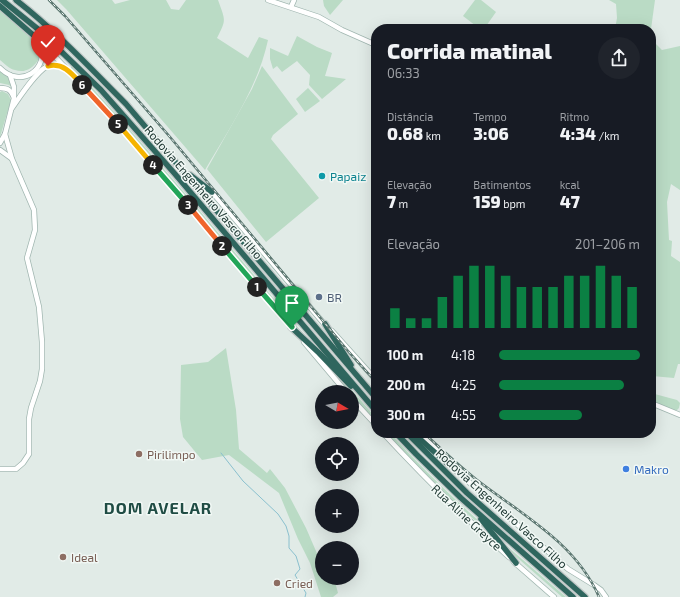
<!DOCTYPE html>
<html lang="pt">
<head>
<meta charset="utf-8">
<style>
  :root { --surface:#171b24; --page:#20242c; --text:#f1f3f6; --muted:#9ea1a6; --accent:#0b8043 }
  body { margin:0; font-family:"Exo 2",sans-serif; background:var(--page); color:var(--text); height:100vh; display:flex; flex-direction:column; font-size:15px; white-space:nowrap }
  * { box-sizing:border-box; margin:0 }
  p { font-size:13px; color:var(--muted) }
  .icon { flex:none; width:22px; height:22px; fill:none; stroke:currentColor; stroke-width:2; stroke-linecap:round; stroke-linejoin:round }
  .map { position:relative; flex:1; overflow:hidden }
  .panel { position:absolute; left:371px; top:24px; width:285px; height:414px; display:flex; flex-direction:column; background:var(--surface); border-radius:16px; box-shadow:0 4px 16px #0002 }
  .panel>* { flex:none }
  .needle { width:26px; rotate:100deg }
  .controls { position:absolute; left:315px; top:385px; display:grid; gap:8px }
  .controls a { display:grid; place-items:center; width:44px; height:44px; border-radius:50%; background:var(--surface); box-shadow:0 4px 16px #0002; font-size:20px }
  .pin { position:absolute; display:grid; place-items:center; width:34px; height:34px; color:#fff; margin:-41px -17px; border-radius:50% 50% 50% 0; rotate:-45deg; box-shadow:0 0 4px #0007 }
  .pin .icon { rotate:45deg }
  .km { position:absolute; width:20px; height:20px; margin:-10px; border-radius:50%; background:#222; color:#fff; font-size:11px; line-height:20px; text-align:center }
  .round { display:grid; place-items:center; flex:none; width:42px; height:42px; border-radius:21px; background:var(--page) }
  .headline { display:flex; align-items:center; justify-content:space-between; height:68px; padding:0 16px }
  h1 { font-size:22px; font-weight:800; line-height:30px }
  .metrics { display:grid; grid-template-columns:repeat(3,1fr); gap:6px; height:68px; padding:4px 16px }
  .metrics div { display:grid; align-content:center }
  .metrics b { font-size:17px; font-weight:800 }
  .metrics small { font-size:11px; font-weight:400 }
  .metrics p { font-size:11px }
  .chart { height:112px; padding:8px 16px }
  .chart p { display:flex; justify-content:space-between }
  .chart svg { width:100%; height:72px; margin-top:4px; stroke:var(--accent); stroke-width:6 }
  ul { padding:0 16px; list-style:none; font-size:13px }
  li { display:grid; grid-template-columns:64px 48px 1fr; align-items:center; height:30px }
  li i { height:10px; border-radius:5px; background:var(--accent) }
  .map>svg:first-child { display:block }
</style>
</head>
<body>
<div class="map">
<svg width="680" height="597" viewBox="0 0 680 597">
  <rect width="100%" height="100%" fill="#e1ebe7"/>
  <!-- green -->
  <g fill="#badbc5">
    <path d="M 57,0 L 112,0 L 115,4 L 130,0 L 166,0 L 171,9 L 179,10 L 186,0 L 218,0 C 225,20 227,19 217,38 L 248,58 L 259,37 L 268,40 C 258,87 229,129 205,170 L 66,9 Z"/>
    <polygon points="323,0 343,0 330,15 324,6"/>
    <polygon points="475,0 481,0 496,12 484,29 480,29 463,16"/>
    <polygon points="609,0 655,0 651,29 615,29 617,18 616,4"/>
    <path d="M 0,9 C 9,17 19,25 28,34 C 31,36 35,39 37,42 C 47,56 31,76 15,70 C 9,69 4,63 0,60 Z"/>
    <polygon points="297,36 317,47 332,53 325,76 346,79 322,99 309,85 310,75 297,61 282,72 277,66 273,69 270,59 270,48 288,56"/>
    <polygon points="651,39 662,50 680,46 680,190 671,184 667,202 669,240 672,241 671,256 680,262 680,364 678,364 674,378 652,376 656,354 651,353"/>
    <polygon points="262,66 298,114 273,135 271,139 319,198 266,242 207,169 252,89"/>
    <path d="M 71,67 L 73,67 C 154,154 229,246 306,337 L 292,324 L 131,135 L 71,70 Z"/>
    <polygon points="0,71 8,76 13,88 9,85 0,83"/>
    <polygon points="308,88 320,101 305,112 296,99"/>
    <polygon points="2,91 8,94 11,100 0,137 0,92"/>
    <polygon points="309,345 324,358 376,418 376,422 352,395 352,392 349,392"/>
    <polygon points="226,348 236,410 239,449 267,473 270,469 285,488 306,528 322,565 322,578 334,578 338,593 333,597 321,597 310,563 298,539 279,493 229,455 202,460 183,437 180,419 181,365 208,362"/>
    <polygon points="651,393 677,400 680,403 679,408 677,410 674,410 651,401"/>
    <path d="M 385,433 L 390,433 C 443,492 505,545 566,597 L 562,597 L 453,501 Z"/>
  </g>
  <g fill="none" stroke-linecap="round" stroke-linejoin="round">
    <!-- stream -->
    <polyline stroke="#8ac0ce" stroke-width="1" points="221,453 243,481 278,514 286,526 289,536 289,548 296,556 300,569 295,575 306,593 305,597"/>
    <!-- secondary casing -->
    <g stroke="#a0b6b0" stroke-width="6">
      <g id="secondary">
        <polyline points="268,0 319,17 342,30 376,45"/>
        <polyline points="291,7 294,0"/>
        <path d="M 40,41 C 129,133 210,231 292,328"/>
        <path d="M 0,68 C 21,89 49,70 41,43"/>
        <polyline points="10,75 14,87 14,96"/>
        <path d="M 0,88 C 8,88 11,90 14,98 L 5,134 L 0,143"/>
        <path d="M 12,108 C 19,98 38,68 50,65 C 55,64 60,66 65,68"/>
        <polyline points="0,150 11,158"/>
        <polyline points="212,192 326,326"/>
        <polyline points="332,331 376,380"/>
        <polyline points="304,342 346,392"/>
        <polyline points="352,399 376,425"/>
        <polyline points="651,403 680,415"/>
        <path d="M 383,433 C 423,476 465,518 509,557"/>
        <polyline points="422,433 439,453"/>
        <polyline points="446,462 568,569 594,585 601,590 606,597"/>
        <polyline points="0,469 16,469 23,463 29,454 29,419 31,408 40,381 42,369 42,342 39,307 27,258 35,230 34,210 12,159 5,134"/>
        <polyline points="514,562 554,597"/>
      </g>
    </g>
    <!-- highway casing -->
    <g stroke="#c1c8c7" stroke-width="8">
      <g id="highway">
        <polyline points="2,0 39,30 101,90 175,174 376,411"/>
        <path d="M 16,0 C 56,31 90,68 126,104 L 376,398"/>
        <polyline points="0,6 40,41"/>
        <polyline points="190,175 212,192"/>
        <polyline points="325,324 351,365"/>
        <polyline points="291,327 319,353 351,386"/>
        <polyline points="396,433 416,454 461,498 573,597"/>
        <polyline points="407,433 467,493 585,597"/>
        <polyline points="413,433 448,464"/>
        <polyline points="481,519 516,563"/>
      </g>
    </g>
    <!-- secondary -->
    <use href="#secondary" stroke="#fff" stroke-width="4.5"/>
    <!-- highway -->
    <use href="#highway" stroke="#2f665e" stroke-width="5.5"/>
    <!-- rail casing -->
    <g stroke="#5c7771" stroke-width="2.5">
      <g id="rail">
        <polyline points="49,0 65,16 170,137 348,351 376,382"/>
        <path d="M 424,433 C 441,449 458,465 477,480 C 521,514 576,543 599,597"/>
      </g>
    </g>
    <!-- rail -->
    <use href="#rail" stroke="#f1f8f5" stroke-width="1" stroke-dasharray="3" stroke-linecap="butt"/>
  </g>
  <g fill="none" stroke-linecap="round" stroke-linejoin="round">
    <!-- split-1 casing -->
    <g stroke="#fff" stroke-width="8">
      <polyline id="split-1" points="257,287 292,327"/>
    </g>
    <!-- split-2 casing -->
    <g stroke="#fff" stroke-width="8">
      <polyline id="split-2" points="222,246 257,287"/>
    </g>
    <!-- split-3 casing -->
    <g stroke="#fff" stroke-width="8">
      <polyline id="split-3" points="188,205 222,246"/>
    </g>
    <!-- split-4 casing -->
    <g stroke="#fff" stroke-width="8">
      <polyline id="split-4" points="153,165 188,205"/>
    </g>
    <!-- split-5 casing -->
    <g stroke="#fff" stroke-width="8">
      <polyline id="split-5" points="118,124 153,165"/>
    </g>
    <!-- split-6 casing -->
    <g stroke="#fff" stroke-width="8">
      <polyline id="split-6" points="82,85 118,124"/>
    </g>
    <!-- split-7 casing -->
    <g stroke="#fff" stroke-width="8">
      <path id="split-7" d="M 48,66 C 64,62 73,75 82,85"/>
    </g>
    <!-- split-1 -->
    <use href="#split-1" stroke="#22a559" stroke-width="5"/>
    <!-- split-2 -->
    <use href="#split-2" stroke="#22a559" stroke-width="5"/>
    <!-- split-3 -->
    <use href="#split-3" stroke="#f0652b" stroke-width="5"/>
    <!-- split-4 -->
    <use href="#split-4" stroke="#22a559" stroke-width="5"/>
    <!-- split-5 -->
    <use href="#split-5" stroke="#f5b400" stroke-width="5"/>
    <!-- split-6 -->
    <use href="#split-6" stroke="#f0652b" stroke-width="5"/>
    <!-- split-7 -->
    <use href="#split-7" stroke="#f5b400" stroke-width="5"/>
  </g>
  <!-- markers -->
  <circle fill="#0f9aa8" stroke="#f1f8f5" stroke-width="1.5" cx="322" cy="176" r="4"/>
  <circle fill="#5c6f8a" stroke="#f1f8f5" stroke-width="1.5" cx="319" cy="297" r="4"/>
  <g fill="#8d6e63" stroke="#f1f8f5" stroke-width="1.5">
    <circle cx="139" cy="454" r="4"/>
    <circle cx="63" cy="557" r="4"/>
    <circle cx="277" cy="583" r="4"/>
  </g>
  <circle fill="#3f7fe0" stroke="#f1f8f5" stroke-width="1.5" cx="626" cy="469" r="4"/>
  <g text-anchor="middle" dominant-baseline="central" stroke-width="3" stroke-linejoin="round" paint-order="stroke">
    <!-- culture labels -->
    <g font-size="12" fill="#0d838f" stroke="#f1f8f5" text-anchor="start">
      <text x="330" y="176">Papaiz</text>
    </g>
    <!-- street labels -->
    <g font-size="12" fill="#223b36" stroke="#f1f8f5">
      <text transform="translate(204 192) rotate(49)">Rodovia Engenheiro Vasco Filho</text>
      <text transform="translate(502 508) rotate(42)">Rodovia Engenheiro Vasco Filho</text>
      <text transform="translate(467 517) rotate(43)">Rua Aline Greyce</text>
    </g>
    <!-- service labels -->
    <g font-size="12" fill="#4e5e75" stroke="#f1f8f5" text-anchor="start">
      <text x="327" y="297">BR</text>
    </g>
    <!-- education labels -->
    <g font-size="12" fill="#785e54" stroke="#f1f8f5" text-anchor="start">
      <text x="147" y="454">Pirilimpo</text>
      <text x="71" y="557">Ideal</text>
      <text x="285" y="583">Cried</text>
    </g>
    <!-- shop labels -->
    <g font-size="12" fill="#366cbe" stroke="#f1f8f5" text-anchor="start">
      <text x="634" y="469">Makro</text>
    </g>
    <!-- district labels -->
    <g font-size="16" font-weight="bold" letter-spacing="1" fill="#1f4c44" stroke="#f1f8f5">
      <text x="158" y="507">DOM AVELAR</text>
    </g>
  </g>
</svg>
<div class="controls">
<a><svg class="needle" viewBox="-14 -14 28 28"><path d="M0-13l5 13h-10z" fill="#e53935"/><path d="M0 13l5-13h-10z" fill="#9ea1a6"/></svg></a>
<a><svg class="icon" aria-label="locate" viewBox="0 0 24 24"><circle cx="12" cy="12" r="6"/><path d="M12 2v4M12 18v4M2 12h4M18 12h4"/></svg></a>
<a>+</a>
<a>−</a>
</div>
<div class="pin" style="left:292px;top:327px;background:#1e9e55"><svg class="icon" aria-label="arrive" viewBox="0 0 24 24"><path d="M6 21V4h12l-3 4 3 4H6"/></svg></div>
<div class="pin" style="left:48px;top:66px;background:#d93025"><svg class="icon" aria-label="check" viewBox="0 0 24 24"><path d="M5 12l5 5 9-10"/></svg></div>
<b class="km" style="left:257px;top:287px">1</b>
<b class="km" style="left:222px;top:246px">2</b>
<b class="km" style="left:188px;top:205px">3</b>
<b class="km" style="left:153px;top:165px">4</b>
<b class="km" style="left:118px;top:124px">5</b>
<b class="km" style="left:82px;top:85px">6</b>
<section class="panel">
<div class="headline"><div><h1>Corrida matinal</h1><p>06:33</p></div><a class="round"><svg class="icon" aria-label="share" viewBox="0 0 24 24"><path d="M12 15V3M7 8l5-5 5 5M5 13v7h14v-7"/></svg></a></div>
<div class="metrics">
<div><p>Distância</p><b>0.68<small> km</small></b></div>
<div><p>Tempo</p><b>3:06</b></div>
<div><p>Ritmo</p><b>4:34<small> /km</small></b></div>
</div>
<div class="metrics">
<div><p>Elevação</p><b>7<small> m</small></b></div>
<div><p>Batimentos</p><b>159<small> bpm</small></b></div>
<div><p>kcal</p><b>47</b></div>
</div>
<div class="chart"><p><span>Elevação</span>201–206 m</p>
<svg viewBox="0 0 160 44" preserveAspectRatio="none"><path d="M5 44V32M15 44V38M25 44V38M35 44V25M45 44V12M55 44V6M65 44V6M75 44V12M85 44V19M95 44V19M105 44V19M115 44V12M125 44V12M135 44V6M145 44V12M155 44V19"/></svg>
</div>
<ul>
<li><b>100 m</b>4:18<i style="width:100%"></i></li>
<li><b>200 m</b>4:25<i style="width:89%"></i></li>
<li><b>300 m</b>4:55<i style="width:59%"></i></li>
</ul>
</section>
</div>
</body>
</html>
